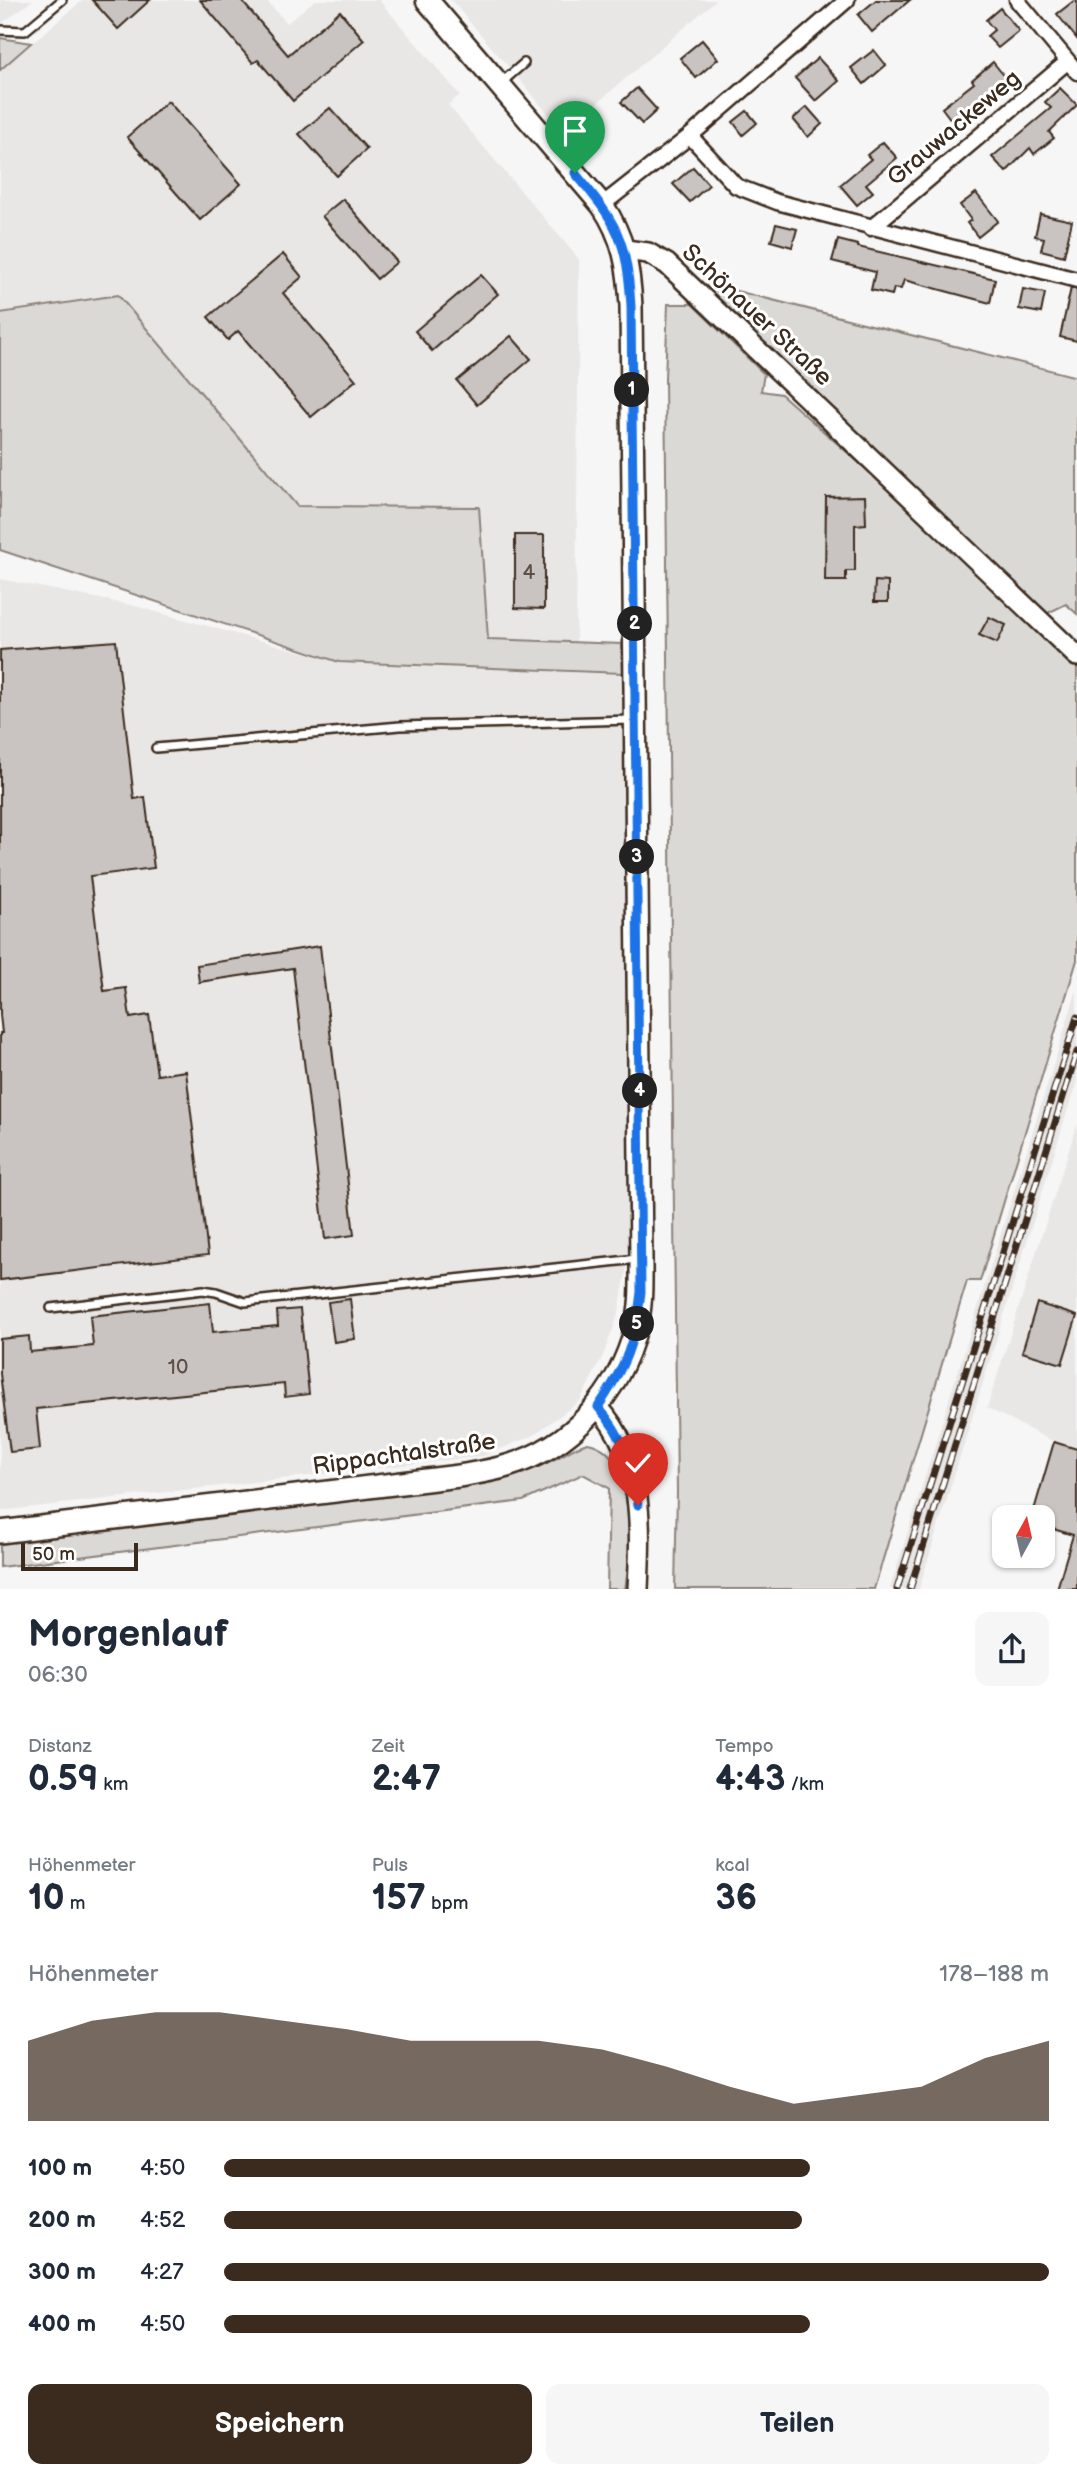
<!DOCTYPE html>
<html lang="de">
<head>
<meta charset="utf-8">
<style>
  :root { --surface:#fff; --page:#f6f6f7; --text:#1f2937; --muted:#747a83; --accent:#3b2a1e }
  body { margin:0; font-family:"Balsamiq Sans",sans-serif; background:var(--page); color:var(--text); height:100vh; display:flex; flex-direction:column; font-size:26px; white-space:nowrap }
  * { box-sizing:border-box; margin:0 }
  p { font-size:23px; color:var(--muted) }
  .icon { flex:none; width:38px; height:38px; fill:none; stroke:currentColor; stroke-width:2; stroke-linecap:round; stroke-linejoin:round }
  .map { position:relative; height:1589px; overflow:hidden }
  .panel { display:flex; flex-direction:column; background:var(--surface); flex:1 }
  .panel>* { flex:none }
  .needle { width:46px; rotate:8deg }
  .fabs { position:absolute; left:992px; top:1505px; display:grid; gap:14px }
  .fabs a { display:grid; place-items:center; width:63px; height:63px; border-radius:14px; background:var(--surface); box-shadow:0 2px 5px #0004; font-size:35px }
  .scale { position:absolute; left:21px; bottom:18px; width:117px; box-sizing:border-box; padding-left:7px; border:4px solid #3b2a1e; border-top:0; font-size:19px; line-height:24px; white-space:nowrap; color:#3b2a1e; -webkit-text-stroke:5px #fff; paint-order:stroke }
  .pin { position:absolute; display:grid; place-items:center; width:60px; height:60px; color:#fff; margin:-72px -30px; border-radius:50% 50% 50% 0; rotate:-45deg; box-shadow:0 0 7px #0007 }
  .pin .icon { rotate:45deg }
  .km { position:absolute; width:35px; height:35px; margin:-18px; border-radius:50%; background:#222; color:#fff; font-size:19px; line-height:35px; text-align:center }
  .round { display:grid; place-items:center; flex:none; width:74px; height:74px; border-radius:14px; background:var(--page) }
  .headline { display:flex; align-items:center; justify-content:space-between; height:119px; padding:0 28px }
  h1 { font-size:38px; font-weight:700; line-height:52px }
  .figures { display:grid; grid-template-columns:repeat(3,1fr); gap:10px; height:119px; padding:7px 28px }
  .figures div { display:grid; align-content:center }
  .figures b { font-size:35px; font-weight:700 }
  .figures small { font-size:19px; font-weight:400 }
  .figures p { font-size:19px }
  .chart { height:196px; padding:14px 28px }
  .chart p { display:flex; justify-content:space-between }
  .chart svg { width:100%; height:126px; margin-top:7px; fill:var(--accent); opacity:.7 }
  .cta { display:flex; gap:14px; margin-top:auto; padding:14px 28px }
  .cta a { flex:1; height:80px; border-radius:14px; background:var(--accent); color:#fff; font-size:28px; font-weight:700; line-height:80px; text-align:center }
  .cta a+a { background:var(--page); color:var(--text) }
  ul { padding:0 28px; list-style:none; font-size:23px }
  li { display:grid; grid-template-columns:112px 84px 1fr; align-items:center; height:52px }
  li i { height:18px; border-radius:9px; background:var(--accent) }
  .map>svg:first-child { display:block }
</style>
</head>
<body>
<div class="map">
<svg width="1077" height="1589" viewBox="0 0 1077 1589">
  <rect width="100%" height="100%" fill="#f7f6f6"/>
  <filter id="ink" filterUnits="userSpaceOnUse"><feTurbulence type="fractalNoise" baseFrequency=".0143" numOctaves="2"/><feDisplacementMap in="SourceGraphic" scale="14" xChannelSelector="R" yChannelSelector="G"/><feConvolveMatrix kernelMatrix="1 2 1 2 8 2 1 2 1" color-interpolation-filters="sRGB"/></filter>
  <g filter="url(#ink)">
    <!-- built -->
    <g fill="#e9e7e6">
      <polygon points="0,0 33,0 1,24"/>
      <polygon points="83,0 266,0 287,23 315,0 379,0 460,95 448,105 579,259 576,642 488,639 478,507 297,506 118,295 0,313 0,70"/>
      <polygon points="451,0 716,0 564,132"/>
      <polygon points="0,579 131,605 339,662 623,673 631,1243 619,1312 603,1356 580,1401 532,1436 483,1456 0,1511"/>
      <polygon points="1077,989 1077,1080 919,1589 890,1589"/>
      <polygon points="1077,1124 1077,1449 1054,1442 987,1408"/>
    </g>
    <!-- green -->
    <g fill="#dbd9d6" stroke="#8b827a" stroke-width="2">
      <polygon points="0,38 31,43 0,70"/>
      <polygon points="713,285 1077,377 1077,614 1066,604 1046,614 709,293"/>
      <polygon points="118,295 297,506 479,507 488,639 622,644 623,673 339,662 0,550 0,313"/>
      <polygon points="668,304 692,304 764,374 761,391 781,394 900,499 1077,665 1077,960 980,1281 967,1281 874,1589 675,1589 677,1492 665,378"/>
      <path d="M 588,1443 C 622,1449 625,1491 629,1520 L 638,1505 L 625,1589 L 607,1589 L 609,1488 L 583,1474 L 523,1501 L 0,1567 L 0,1540 L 507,1477 C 525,1472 541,1466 557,1458 C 568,1453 575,1446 588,1443 Z"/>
    </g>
    <!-- building -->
    <g fill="#c9c3c1" stroke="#3b2a1e" stroke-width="2">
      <polygon points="92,0 150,0 118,29"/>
      <polygon points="200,0 241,0 288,55 340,11 364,40 293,101 258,60 253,63"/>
      <polygon points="876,0 910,0 872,32 858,15"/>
      <polygon points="1075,0 1077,0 1077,39 1057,14"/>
      <polygon points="1000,8 1019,31 998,48 987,36 994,30 986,20"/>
      <polygon points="702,40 718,59 696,78 680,58"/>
      <polygon points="874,50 886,65 864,84 851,68"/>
      <polygon points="818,58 839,81 816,101 795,78"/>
      <polygon points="993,62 1009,82 974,111 977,114 958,129 942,108 974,83 972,80"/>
      <polygon points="637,88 657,110 642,124 621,102"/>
      <polygon points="1060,88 1077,105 1049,132 1054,138 1034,154 1030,148 1006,172 992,157 1051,108 1045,102"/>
      <polygon points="168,101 241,184 200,220 127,137"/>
      <polygon points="807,107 822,124 808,137 793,119"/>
      <polygon points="330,108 367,149 337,176 299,134"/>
      <polygon points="747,111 757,123 743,135 733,122"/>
      <polygon points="883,142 897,158 866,184 873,192 857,205 840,185 871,159 867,155"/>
      <polygon points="693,167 709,185 690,202 673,184"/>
      <polygon points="976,193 998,221 978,237 967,223 971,220 960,205"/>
      <polygon points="343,199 397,262 377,279 322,216"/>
      <polygon points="1040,214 1072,221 1064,256 1041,250 1044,238 1035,236"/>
      <polygon points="776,224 797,229 792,247 771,241"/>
      <polygon points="838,240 858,245 858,247 995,279 990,303 904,280 901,289 894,288 892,295 871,290 875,272 832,261"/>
      <polygon points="283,254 302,277 283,293 356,380 311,417 238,331 228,340 208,317"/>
      <polygon points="481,275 498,294 432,351 415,331"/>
      <polygon points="1071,288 1077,289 1077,341 1060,337"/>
      <polygon points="1023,289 1045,293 1041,313 1019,309"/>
      <polygon points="511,336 531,359 477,405 457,381"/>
      <polygon points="865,496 866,524 855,525 855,571 846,571 846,581 825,581 826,497"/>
      <polygon points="515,535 544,535 544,609 515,608"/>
      <polygon points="875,581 888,582 888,602 874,602"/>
      <polygon points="989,617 1006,625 997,643 979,635"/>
      <polygon points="116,641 134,799 145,797 154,868 90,876 104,991 126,988 130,1018 149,1015 157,1075 186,1071 208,1255 0,1280 0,1033 2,1033 0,1015 0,650"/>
      <polygon points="320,946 354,1235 325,1239 293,968 199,982 197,965"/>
      <polygon points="350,1299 355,1339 334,1342 328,1302"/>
      <polygon points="210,1303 213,1332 278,1326 277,1311 300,1309 309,1394 285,1397 284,1384 36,1409 40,1449 10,1452 0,1374 0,1339 29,1336 30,1352 93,1346 90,1316"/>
      <polygon points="1037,1303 1077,1316 1062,1364 1022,1352"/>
      <polygon points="1054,1442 1077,1449 1077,1589 1057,1589 1073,1535 1043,1526 1043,1517 1032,1517"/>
    </g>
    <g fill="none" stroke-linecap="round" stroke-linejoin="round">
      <!-- lane casing -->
      <g stroke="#3b2a1e" stroke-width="12">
        <g id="lane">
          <polyline points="0,30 25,31 62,0"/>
          <polyline points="501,83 524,63"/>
          <polyline points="156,748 400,726 632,720"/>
          <polyline points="51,1308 203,1290 216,1292 245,1302 637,1259"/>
        </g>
      </g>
      <!-- street casing -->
      <g stroke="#3b2a1e" stroke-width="19">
        <g id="street">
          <polyline points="1017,0 1077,72"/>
          <polyline points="690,136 736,186 777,202 1077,280"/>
          <polyline points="602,205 690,136 847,0"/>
          <polyline points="871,228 1067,62"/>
        </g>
      </g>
      <!-- secondary casing -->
      <g stroke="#3b2a1e" stroke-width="24">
        <g id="secondary">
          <polyline points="625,250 648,253 667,264 1077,656"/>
          <path d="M 598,1407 C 644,1458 641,1525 638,1589"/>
        </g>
      </g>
      <!-- primary casing -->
      <g stroke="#3b2a1e" stroke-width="26">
        <path id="primary" d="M 0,1532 L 459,1476 C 475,1473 491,1471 507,1466 C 572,1447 619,1393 636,1328 C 642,1306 641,1281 641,1259 L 631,306 C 629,268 624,237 602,205 L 427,0"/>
      </g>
      <!-- lane -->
      <use href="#lane" stroke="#fff" stroke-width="7"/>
      <!-- street -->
      <use href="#street" stroke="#fff" stroke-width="14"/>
      <!-- secondary -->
      <use href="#secondary" stroke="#fff" stroke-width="19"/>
      <!-- primary -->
      <use href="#primary" stroke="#fff" stroke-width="21"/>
      <!-- rail casing -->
      <g stroke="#3b2a1e" stroke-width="7">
        <g id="rail">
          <polyline points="897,1589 1077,1017"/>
          <polyline points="910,1589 1077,1052"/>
        </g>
      </g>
      <!-- rail -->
      <use href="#rail" stroke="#fff" stroke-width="4.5" stroke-dasharray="13" stroke-linecap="butt"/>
    </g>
  </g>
  <g fill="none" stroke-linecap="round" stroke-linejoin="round" filter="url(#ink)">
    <!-- route casing -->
    <g stroke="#fff" stroke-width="14">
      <path id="route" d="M 575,173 C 617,223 627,239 631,306 L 641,1292 C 636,1341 625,1367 598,1407 C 624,1436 634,1467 638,1505"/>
    </g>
    <!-- route -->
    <use href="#route" stroke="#1a73e8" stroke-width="9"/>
  </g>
  <g text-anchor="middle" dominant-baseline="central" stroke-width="6" stroke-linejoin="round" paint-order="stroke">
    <!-- number labels -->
    <g font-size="21" fill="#5e5047">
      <text x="529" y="572">4</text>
      <text x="178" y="1367">10</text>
    </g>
    <!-- street labels -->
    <g font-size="24" fill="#3b2a1e" stroke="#fff">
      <text transform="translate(954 128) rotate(-40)">Grauwackeweg</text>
      <text transform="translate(757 315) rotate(43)">Schönauer Straße</text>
      <text transform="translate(404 1454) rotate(-8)">Rippachtalstraße</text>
    </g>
  </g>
</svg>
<div class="fabs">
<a><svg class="needle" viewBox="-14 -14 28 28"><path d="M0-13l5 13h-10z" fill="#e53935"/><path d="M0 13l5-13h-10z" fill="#747a83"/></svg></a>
</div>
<div class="scale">50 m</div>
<div class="pin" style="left:575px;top:173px;background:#1e9e55"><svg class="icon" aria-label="arrive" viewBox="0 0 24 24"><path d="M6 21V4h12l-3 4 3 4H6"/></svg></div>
<div class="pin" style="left:638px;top:1505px;background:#d93025"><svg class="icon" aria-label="check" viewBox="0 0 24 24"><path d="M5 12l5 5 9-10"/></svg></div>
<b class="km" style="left:632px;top:390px">1</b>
<b class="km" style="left:635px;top:624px">2</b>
<b class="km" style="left:637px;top:857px">3</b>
<b class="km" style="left:640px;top:1091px">4</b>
<b class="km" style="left:637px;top:1324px">5</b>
</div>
<section class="panel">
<div class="headline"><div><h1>Morgenlauf</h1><p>06:30</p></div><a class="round"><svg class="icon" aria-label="share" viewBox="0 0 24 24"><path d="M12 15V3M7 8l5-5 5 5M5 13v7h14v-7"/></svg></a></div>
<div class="figures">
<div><p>Distanz</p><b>0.59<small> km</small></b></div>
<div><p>Zeit</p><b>2:47</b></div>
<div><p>Tempo</p><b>4:43<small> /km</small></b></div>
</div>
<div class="figures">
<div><p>Höhenmeter</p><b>10<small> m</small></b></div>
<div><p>Puls</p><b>157<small> bpm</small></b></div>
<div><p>kcal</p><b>36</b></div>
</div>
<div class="chart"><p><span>Höhenmeter</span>178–188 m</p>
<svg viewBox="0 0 160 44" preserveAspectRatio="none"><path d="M0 44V16L10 9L20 6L30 6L40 9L50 12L60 16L70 16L80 16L90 19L100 25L110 32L120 38L130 35L140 32L150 22L160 16V44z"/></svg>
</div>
<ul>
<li><b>100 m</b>4:50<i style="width:71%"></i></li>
<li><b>200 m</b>4:52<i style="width:70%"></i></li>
<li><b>300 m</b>4:27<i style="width:100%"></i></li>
<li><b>400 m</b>4:50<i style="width:71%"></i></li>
</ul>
<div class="cta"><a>Speichern</a><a>Teilen</a></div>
</section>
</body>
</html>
